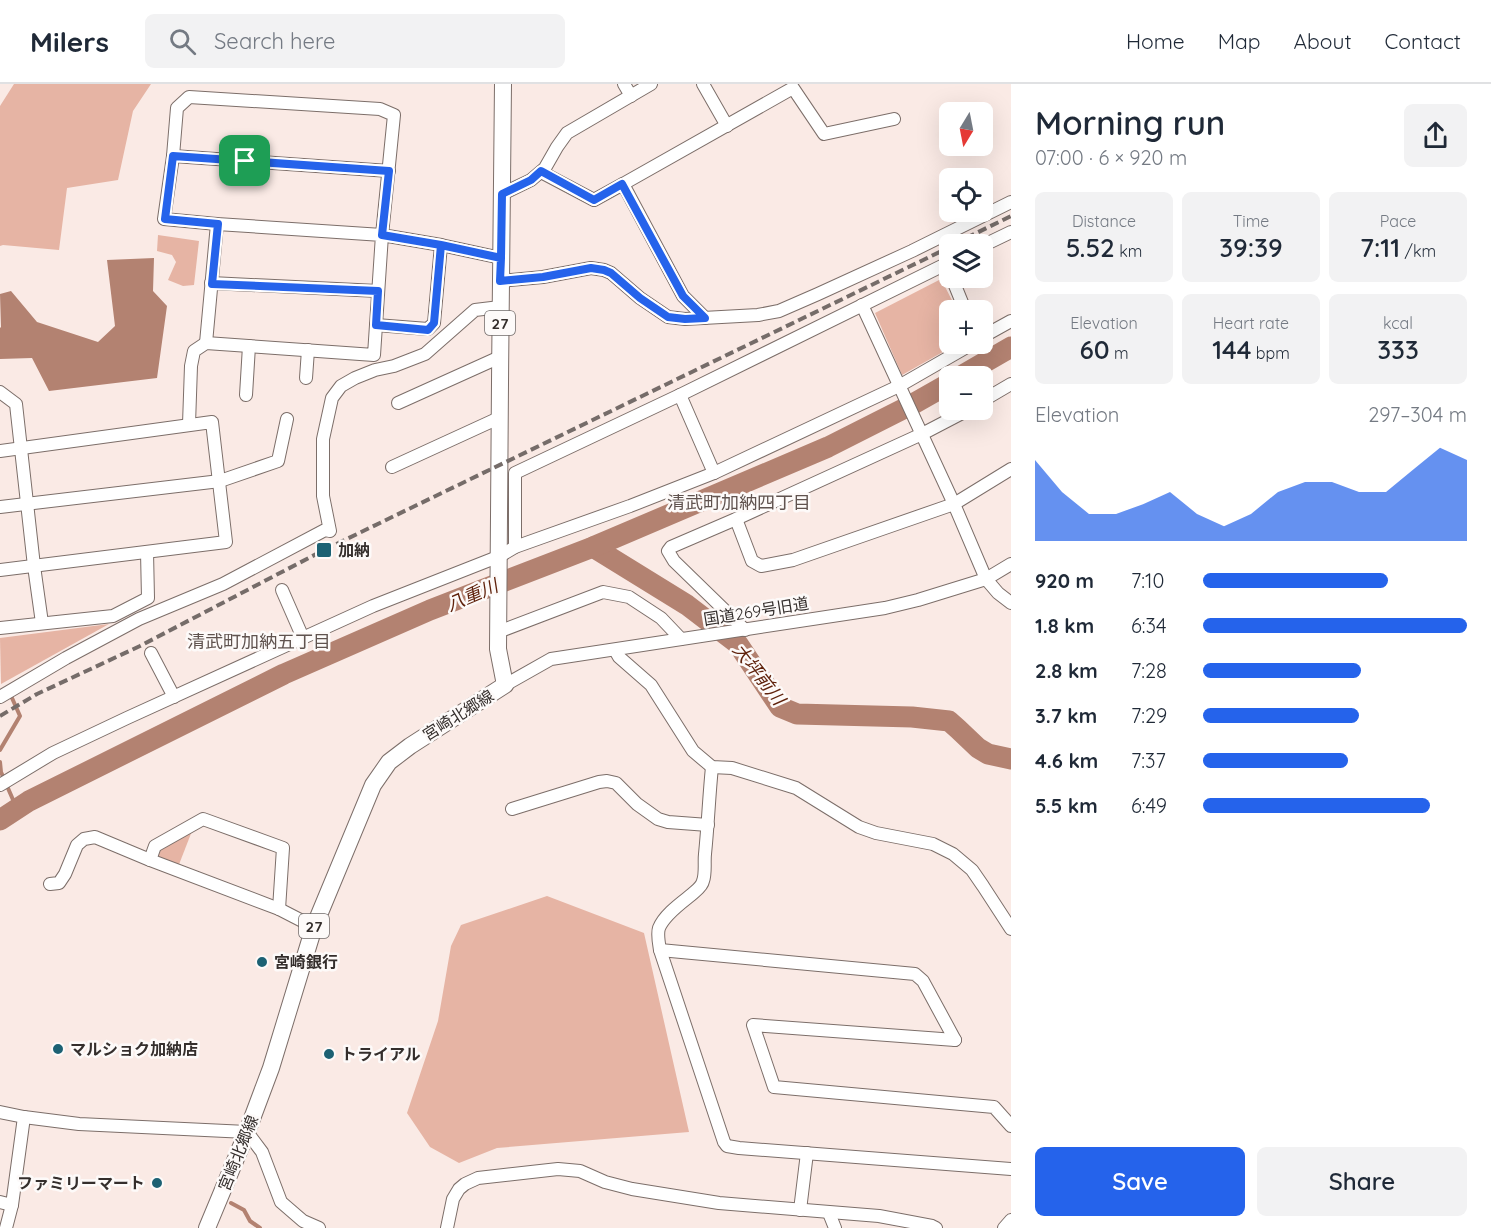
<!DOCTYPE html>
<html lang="en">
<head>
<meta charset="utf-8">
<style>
  :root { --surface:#fff; --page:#f2f2f3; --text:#1f2937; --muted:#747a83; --line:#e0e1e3; --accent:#2563eb }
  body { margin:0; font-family:Quicksand,"Noto Sans JP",sans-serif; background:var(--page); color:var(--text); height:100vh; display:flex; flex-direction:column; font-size:22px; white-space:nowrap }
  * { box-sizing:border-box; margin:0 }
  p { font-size:20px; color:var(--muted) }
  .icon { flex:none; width:33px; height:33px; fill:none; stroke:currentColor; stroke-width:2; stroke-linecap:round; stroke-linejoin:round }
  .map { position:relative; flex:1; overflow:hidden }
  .side { display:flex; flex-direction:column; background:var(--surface); width:480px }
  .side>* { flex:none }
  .needle { width:39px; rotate:190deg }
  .buttons { position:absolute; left:939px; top:18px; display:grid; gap:12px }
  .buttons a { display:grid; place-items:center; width:54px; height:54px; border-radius:9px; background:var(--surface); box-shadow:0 6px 24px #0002; font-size:30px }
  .pin { position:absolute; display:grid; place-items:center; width:51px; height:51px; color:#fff; margin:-26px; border-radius:12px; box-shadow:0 3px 9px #0006 }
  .round { display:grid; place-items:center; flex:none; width:63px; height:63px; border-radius:9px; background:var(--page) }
  .head { display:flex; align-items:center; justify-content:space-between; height:102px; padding:0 24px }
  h1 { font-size:33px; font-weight:600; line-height:45px }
  .metrics { display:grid; grid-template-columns:repeat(3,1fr); gap:9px; height:102px; padding:6px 24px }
  .metrics div { display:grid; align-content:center; border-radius:9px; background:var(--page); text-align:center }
  .metrics b { font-size:26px; font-weight:600 }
  .metrics small { font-size:16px; font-weight:400 }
  .metrics p { font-size:16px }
  .chart { height:168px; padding:12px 24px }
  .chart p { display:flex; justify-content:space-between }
  .chart svg { width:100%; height:108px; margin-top:6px; fill:var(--accent); opacity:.7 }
  .cta { display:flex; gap:12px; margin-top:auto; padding:12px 24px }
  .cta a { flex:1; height:69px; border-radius:9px; background:var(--accent); color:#fff; font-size:24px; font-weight:600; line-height:69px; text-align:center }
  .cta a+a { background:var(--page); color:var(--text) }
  ul { padding:0 24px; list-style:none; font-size:20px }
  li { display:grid; grid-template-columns:96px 72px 1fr; align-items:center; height:45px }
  li i { height:15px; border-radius:8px; background:var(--accent) }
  header { display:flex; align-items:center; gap:36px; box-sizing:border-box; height:84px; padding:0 30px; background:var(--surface); border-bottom:2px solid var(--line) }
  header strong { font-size:28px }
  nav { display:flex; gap:33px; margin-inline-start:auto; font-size:21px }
  .search { width:420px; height:54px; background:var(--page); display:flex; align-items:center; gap:15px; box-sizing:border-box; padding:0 21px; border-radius:9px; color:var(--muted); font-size:22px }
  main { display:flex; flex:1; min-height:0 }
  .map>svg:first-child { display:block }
</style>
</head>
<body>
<header>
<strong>Milers</strong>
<div class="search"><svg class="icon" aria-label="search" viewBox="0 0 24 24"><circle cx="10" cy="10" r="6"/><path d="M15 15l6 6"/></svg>Search here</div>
<nav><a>Home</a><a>Map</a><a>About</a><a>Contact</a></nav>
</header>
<main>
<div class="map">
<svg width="1011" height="1144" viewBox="0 0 1011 1144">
  <rect width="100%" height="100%" fill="#faeae5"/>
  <!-- green -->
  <g fill="#e6b4a4">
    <polygon points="14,0 151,0 133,27 118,96 67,104 59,166 3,161 0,162 0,22"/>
    <polygon points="158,151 199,157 194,201 183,202 168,196 176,178 172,171 157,167"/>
    <polygon points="941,195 957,226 950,226 950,260 957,260 902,291 875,229"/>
    <polygon points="109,540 1,600 0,554"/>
    <polygon points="192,747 178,783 160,776 157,769 160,765"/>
    <polygon points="547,812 644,849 689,1048 497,1064 459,1079 430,1063 407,1029 438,937 451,862 461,841"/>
  </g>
  <!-- water -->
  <polygon fill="#b38271" points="154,174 153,207 167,222 157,294 49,307 32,274 0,275 0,244 1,243 0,210 11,207 37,238 98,258 115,242 107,176"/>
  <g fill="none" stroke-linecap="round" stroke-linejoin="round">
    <!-- stream -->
    <g stroke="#b38271" stroke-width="4">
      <polyline points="0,666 20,632 12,614"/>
      <polyline points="0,678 1,688 17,725"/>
      <polyline points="231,1119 244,1126 250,1137 260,1144"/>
    </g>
    <!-- river -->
    <g stroke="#b38271" stroke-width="21">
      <polyline points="961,292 1011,263"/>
      <polyline points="593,463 687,521 738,560 780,623 797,630 912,633 949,637 958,645 978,664 988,670 1011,675"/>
      <polyline points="0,736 29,717 284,590 430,526 593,463 828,363 913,320 950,299"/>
    </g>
    <!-- minor casing -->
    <g stroke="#7c6e69" stroke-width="14">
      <g id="minor">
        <polyline points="624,0 631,12"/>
        <polyline points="703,0 727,42"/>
        <polyline points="173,72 389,87"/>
        <polyline points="541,88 594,116 623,100"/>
        <polyline points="502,110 531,96 545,84 557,63 567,49 651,0"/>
        <polyline points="982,162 1011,148"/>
        <polyline points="952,194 965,226"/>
        <polyline points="500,197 543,193 591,184 604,186 611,189 640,214 668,233 685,235 758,231 779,227 818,210 912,167 1011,118"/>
        <polyline points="211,199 378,207"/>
        <polyline points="862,221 954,420 986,495 998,509 1011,519"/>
        <polyline points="705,234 683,212 623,100 793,4 824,50 894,35"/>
        <polyline points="376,241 428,245 434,239 441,161"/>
        <polyline points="982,253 1011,237"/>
        <polyline points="206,259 217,140"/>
        <polyline points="306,294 308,266"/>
        <polyline points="0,308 16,320 34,482 42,539"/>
        <polyline points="246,311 249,262"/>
        <polyline points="680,311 714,389"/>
        <polyline points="982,317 1011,300"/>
        <polyline points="398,319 500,273"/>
        <polyline points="189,340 191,282 194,267 206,259 374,271 382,151 394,31 380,25 189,13 177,24 173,72 164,135 217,140 382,151 441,161 501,174"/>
        <polyline points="0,367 212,338 226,458 0,486"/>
        <polyline points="392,383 501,333"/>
        <polyline points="0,423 220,397 278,377 287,335"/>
        <polyline points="736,435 752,477 761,482 793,476 954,420 1011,385"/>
        <polyline points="515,463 515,389 680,311 950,178"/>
        <polyline points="282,506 303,554"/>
        <polyline points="0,544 113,532 148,514 147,468"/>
        <polyline points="745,546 674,477 668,467 671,463 736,435 922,350 968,326"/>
        <polyline points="498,548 603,508 629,513 661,534 681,555"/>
        <polyline points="615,566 619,573 651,601 693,667 712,683 732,684 796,704 859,743 876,749 933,760 953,770 972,786 983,802 1011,845"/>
        <polyline points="151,569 174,613"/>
        <polyline points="505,601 551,575 885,524 918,516 986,495 1011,480"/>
        <polyline points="0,613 66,574 139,535 223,500 325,446 330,447 323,412 323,355 332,314 341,302 355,294 375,286 394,282 425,270 475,226 500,223"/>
        <path d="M 712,683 C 709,712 708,741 705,770 C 704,778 706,789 703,797 C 702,803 695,807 691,811 C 681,819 664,831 659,844 C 657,850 659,860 660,866 L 724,1058 L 727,1062 L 739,1064 L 1011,1085"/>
        <polyline points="0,701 53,669 127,634 373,522 500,472 515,463 630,422 714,389 899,302 972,260"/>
        <polyline points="512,725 599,698 607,697 616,699 637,720 658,735 668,738 708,741"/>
        <polyline points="150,776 155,762 203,735 283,764 279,825"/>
        <polyline points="50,800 59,799 65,790 77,761 84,755 95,753 150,776 279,825 314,843"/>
        <polyline points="660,866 915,890 923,897 955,956"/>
        <polyline points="955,956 753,941 774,1003 994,1023 1011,1042"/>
        <polyline points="0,1028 24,1033 79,1040 247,1048 262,1068 281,1118 303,1137 319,1144"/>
        <polyline points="0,1118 12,1121"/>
        <polyline points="800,1126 807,1069"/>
        <polyline points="829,1129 835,1144"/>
        <polyline points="6,1144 12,1121 24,1033"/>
        <polyline points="447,1144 453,1115 459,1105 465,1100 478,1094 558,1085 580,1087 605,1098 632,1105 719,1119 879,1132 932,1142 936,1144"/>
        <polyline points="1004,1144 1011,1136"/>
      </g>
    </g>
    <!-- major casing -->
    <g stroke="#7c6e69" stroke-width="18">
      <path id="major" d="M 207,1144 L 247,1048 L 271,984 L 314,843 L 373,701 L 389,678 L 410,662 L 505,601 L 498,565 C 500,377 500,188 503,0"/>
    </g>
    <!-- minor -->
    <use href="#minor" stroke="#fff" stroke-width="12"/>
    <!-- major -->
    <use href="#major" stroke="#fff" stroke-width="16"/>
    <!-- rail -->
    <g stroke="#756c69" stroke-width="4" stroke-dasharray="9 4.5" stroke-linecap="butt">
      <polyline points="954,160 1011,132"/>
      <polyline points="0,632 37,610 140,562 324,466 950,163"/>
    </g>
  </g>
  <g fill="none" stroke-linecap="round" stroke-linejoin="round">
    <!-- route casing -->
    <g stroke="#fff" stroke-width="12">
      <polyline id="route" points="245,77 389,87 382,151 441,161 501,174 500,197 543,193 591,184 604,186 611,189 640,214 668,233 685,235 705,234 683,212 622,100 594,116 541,87 531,96 502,110 501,174 441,161 434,239 428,246 376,241 378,207 212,200 218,140 165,135 173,72 245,77"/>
    </g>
    <!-- route -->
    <use href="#route" stroke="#2563eb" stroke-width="8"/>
  </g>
  <!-- markers -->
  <g fill="#1c6173" stroke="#fdfaf9" stroke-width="2">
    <rect x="316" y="458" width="16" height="16" rx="3"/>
    <circle cx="262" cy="878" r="6"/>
    <circle cx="58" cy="965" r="6"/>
    <circle cx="329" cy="970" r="6"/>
    <circle cx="157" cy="1099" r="6"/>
  </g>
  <g text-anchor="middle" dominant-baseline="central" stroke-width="5" stroke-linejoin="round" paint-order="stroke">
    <!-- shield labels -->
    <g fill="#fdfaf9" stroke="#706b6a" stroke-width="1.5">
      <rect x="485" y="227" width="30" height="24" rx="4.5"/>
      <rect x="299" y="830" width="30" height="24" rx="4.5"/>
    </g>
    <g font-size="15" font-weight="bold" fill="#342e2c">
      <text x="500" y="239">27</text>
      <text x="314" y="842">27</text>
    </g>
    <!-- poi labels -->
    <g font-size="16" font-weight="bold" fill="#342e2c" stroke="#fdfaf9" text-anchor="start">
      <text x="338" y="466">加納</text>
      <text x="274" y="878">宮崎銀行</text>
      <text x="70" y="965">マルショク加納店</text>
      <text x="341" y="970">トライアル</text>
      <text x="145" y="1099" text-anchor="end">ファミリーマート</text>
    </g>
    <!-- street labels -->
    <g font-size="16" fill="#342e2c" stroke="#fdfaf9">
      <text transform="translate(756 527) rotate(-9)">国道269号旧道</text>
      <text transform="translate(458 631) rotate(-32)">宮崎北郷線</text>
      <text transform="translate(238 1069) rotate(-68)">宮崎北郷線</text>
    </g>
    <!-- neighbourhood labels -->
    <g font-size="18" fill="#60534f" stroke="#fdfaf9">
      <text x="739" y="418">清武町加納四丁目</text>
      <text x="259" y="557">清武町加納五丁目</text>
    </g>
    <!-- water labels -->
    <g font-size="18" font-style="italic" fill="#60220c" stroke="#fdfaf9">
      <text transform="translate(472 511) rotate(-23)">八重川</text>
      <text transform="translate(759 590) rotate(52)">大坪前川</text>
    </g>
  </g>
</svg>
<div class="buttons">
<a><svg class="needle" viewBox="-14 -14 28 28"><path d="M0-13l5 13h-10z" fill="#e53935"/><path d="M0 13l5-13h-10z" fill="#747a83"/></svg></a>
<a><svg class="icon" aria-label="locate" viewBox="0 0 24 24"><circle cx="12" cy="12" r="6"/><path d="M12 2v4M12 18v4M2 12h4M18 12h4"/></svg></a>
<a><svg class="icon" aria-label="layers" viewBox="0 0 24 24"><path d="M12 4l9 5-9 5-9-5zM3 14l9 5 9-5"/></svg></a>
<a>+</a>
<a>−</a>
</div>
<div class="pin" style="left:245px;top:77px;background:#1e9e55"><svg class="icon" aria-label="arrive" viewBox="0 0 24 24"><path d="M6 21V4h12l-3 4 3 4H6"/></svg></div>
</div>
<section class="side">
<div class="head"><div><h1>Morning run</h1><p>07:00 · 6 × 920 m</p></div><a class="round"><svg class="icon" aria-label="share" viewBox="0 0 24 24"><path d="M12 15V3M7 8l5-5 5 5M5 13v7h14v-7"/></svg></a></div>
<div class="metrics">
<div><p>Distance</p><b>5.52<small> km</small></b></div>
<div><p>Time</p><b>39:39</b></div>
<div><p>Pace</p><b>7:11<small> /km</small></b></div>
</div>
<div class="metrics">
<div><p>Elevation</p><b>60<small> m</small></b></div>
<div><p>Heart rate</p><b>144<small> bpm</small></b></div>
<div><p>kcal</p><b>333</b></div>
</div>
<div class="chart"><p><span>Elevation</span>297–304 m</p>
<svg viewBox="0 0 160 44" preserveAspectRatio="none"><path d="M0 44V11L10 24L20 33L30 33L40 29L50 24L60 33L70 38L80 33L90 24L100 20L110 20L120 24L130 24L140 15L150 6L160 11V44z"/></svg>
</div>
<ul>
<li><b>920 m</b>7:10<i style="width:70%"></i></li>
<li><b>1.8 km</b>6:34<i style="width:100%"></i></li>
<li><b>2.8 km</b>7:28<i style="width:60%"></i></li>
<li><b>3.7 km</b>7:29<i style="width:59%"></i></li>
<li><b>4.6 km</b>7:37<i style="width:55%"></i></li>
<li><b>5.5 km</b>6:49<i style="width:86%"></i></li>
</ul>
<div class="cta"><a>Save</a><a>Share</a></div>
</section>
</main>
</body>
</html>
